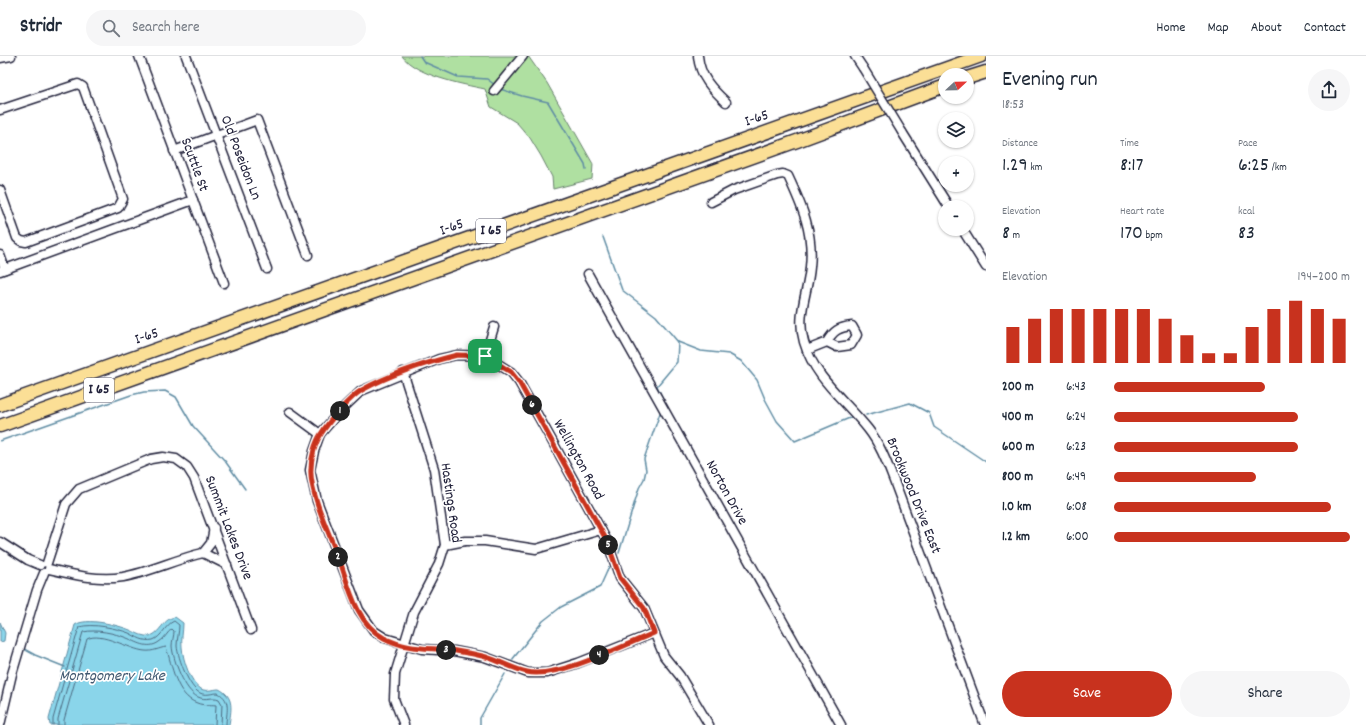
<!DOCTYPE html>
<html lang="en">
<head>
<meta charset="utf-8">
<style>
  :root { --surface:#fff; --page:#f6f6f7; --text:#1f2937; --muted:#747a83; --line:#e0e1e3; --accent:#c8321e }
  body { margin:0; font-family:Dekko,sans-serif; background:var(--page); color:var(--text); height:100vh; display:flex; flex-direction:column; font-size:15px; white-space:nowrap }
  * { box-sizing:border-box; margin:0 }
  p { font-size:13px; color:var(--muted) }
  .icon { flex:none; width:22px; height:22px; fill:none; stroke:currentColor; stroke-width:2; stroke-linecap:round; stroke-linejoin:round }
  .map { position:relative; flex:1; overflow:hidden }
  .drawer { display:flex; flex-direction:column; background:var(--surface); width:380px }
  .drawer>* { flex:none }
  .needle { width:26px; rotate:68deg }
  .fabs { position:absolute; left:938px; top:12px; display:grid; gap:8px }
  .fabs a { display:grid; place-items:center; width:36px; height:36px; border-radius:50%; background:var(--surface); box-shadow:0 1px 3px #0004; font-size:20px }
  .pin { position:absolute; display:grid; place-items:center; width:34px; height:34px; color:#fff; margin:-17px; border-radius:8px; box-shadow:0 2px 6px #0006 }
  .km { position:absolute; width:20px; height:20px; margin:-10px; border-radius:50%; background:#222; color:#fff; font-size:11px; line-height:20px; text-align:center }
  .round { display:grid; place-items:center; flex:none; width:42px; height:42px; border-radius:21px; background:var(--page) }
  .overview { display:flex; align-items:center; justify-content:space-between; height:68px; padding:0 16px }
  h1 { font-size:22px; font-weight:600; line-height:30px }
  .stats { display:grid; grid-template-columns:repeat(3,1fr); gap:6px; height:68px; padding:4px 16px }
  .stats div { display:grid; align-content:center }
  .stats b { font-size:20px; font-weight:600 }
  .stats small { font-size:11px; font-weight:400 }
  .stats p { font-size:11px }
  .chart { height:112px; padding:8px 16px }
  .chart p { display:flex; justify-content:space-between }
  .chart svg { width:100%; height:72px; margin-top:4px; stroke:var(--accent); stroke-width:6 }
  .action { display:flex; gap:8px; margin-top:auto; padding:8px 16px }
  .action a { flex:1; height:46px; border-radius:24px; background:var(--accent); color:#fff; font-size:16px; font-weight:600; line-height:46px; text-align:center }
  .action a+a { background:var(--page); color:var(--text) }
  ul { padding:0 16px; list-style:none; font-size:13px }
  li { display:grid; grid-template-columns:64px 48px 1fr; align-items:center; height:30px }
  li i { height:10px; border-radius:5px; background:var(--accent) }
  header { display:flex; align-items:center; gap:24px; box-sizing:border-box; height:56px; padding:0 20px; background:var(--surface); border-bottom:1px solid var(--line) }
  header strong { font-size:19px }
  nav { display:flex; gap:22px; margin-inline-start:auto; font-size:14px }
  .search { width:280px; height:36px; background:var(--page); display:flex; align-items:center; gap:10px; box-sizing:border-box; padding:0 14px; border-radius:22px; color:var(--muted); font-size:15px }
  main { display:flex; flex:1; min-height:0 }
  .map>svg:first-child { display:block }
</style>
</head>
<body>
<header>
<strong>Stridr</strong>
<div class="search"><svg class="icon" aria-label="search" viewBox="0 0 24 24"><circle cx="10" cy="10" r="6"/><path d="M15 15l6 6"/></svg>Search here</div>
<nav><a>Home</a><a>Map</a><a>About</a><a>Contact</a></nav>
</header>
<main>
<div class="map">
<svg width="986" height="669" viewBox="0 0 986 669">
  <rect width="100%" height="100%" fill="#fff"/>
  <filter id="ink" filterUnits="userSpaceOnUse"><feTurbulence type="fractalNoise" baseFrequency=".025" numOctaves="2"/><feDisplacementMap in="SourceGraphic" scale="8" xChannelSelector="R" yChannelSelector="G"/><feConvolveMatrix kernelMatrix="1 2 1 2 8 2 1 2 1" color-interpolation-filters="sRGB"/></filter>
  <g filter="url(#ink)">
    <!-- green -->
    <path fill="#afe0a1" stroke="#68816e" d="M 402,0 L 528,0 L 547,27 L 593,108 L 592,123 L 553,133 L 552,121 L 541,100 L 530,82 L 517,67 L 491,51 L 485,33 C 461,28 417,20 402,0 Z"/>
    <!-- water -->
    <g fill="#8ad5ea" stroke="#608da4">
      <path d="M 175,561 L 183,567 C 183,575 181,584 182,591 C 183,604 190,626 201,633 C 206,636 214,633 219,633 C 235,641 231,654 229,669 L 50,669 L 49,663 L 75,569 C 86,561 118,569 130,574 C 135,576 139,579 145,580 C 160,582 161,563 175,561 Z"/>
      <polygon points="0,566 5,577 4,585 0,586"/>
    </g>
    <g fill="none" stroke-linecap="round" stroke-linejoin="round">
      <!-- shore -->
      <g stroke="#4c6a81" stroke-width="1">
        <path d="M 53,669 L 53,663 L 79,571 C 93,567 116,572 129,577 C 137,581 143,586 153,584 C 162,581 165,569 174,565 L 179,569 C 179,576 177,583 177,590 C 178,602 189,632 200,637 C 206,640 212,637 218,637 C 232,644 226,657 226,669"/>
        <path d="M 58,669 L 58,663 L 83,576 C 97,573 114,577 127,582 C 137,586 148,594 159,586 C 165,583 167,576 172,573 L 174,575 C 174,580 172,585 172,590 C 173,604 185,636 198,641 C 206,645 212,640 219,643 L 222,648 L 221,669"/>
        <path d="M 64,669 L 64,664 L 87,583 C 101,575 130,594 145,595 C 153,596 159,592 166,591 C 172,609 176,640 197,647 C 204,650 210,648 216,649 L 215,669"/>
      </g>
      <!-- stream -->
      <g stroke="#608da4" stroke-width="1.5">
        <polyline points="420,0 424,6 458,21 487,23 495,29"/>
        <polyline points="500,33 522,40 548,46 585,108 586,113"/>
        <polyline points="603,181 622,234 656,260 678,286 701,295 729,298 741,305 757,324 765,343 777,365 795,385 852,361"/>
        <polyline points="664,345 657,330 677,306 678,286"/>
        <polyline points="866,359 910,347 929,357 934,371 986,406"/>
        <polyline points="0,385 131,339 144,336 165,335 176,341 193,370 225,405 245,433"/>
        <polyline points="619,497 639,432 644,423 646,414 644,403 660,357"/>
        <polyline points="24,593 35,599 65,611"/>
        <polyline points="512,604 543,565 561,551 600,531 609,511"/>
        <polyline points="480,669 480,662 505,618"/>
      </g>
      <!-- minor casing -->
      <g stroke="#22223b" stroke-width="11">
        <g id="minor">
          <polyline points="139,0 224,227"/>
          <polyline points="186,0 267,213"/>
          <path d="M 698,0 C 700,21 712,33 726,46"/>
          <polyline points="855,0 863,12"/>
          <polyline points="0,2 11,0"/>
          <polyline points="494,35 523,0"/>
          <polyline points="0,54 78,28 83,31 123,143 118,152 26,186 21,185 17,182 0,134"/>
          <polyline points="902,76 949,151"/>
          <polyline points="174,95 257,64 308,199"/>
          <path d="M 711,146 L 734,134 L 777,119 L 783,118 L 788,120 C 802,150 814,177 810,211 C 808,237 796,259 804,286 C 815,323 845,344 868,373 C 880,388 887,407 894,425 L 985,669"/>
          <polyline points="962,173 986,211"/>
          <polyline points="0,199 5,213"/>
          <polyline points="0,215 193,144"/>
          <polyline points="588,218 841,669"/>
          <path d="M 807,294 L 827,286 L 837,291 L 851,289 L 857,279 L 852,270 C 839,271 833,275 827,286"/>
          <polyline points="485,300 494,271"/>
          <polyline points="403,316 434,413 445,489 439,508 414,556 395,618 394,643 404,669"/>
          <polyline points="290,356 320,378"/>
          <polyline points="0,486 28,504 40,509"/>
          <polyline points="445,489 465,485 485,485 536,493 601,474"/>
          <polyline points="203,497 211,487 214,472"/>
          <polyline points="47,507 66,448 79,433 151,403 163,401 176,403 187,411 194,422 251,574"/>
          <path d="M 49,513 C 74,519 98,525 123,521 C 150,516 176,503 203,497 L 227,509"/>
          <polyline points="654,577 578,607 547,617 528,617 485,601 454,595 422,593 385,582 374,575 359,554 317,445 310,414 314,395 320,378 341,354 361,335 439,303 457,299 485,300 511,316 519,326 551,383 607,485 620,522 644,552 664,600 680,620 709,669"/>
          <polyline points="0,669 12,618 37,534 44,517"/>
        </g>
      </g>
      <!-- highway casing -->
      <g stroke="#22223b" stroke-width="15">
        <g id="highway">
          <polyline points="967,22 986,16"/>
          <polyline points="0,349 981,0"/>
          <polyline points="0,370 797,85 945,30"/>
        </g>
      </g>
      <!-- minor -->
      <use href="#minor" stroke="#fff" stroke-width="8"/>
      <!-- highway -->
      <use href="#highway" stroke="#fbdf96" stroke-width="12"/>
      <!-- minor-bridge casing -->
      <g stroke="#22223b" stroke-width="11" stroke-linecap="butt">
        <polyline id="minor-bridge" points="863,12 902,76"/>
      </g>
      <!-- minor-bridge -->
      <use href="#minor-bridge" stroke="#fff" stroke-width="8"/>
    </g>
  </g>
  <g fill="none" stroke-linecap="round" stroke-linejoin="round" filter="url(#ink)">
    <!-- route casing -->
    <g stroke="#fff" stroke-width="8">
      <path id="route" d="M 457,299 L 485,300 L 511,316 L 519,326 L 607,485 L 620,522 L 644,552 L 654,577 C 624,589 558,623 527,616 C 513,613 500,605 486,601 C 476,598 466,597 456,595 C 431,591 409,595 384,582 C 357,568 349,532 340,505 C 331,482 309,436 311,413 C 311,402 315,387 321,378 C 329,365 350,341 362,334 C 391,318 425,307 457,299 Z"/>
    </g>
    <!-- route -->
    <use href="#route" stroke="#c8321e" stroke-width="5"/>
  </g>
  <g text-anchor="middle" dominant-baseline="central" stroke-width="3.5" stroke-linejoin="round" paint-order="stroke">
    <!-- shield labels -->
    <g fill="#fff" stroke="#646476" stroke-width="1">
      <rect x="476" y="163" width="30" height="24" rx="3"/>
      <rect x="84" y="322" width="30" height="24" rx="3"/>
    </g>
    <g font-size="14" font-weight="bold" fill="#22223b">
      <text x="491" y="175">I 65</text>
      <text x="99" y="334">I 65</text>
    </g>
    <!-- street labels -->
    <g font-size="15" fill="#22223b" stroke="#fff">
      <text transform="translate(757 63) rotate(-19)">I-65</text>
      <text transform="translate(240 102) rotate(69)">Old Poseidon Ln</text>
      <text transform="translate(194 109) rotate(70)">Scuttle St</text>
      <text transform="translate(452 172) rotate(-20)">I-65</text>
      <text transform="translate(147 281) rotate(-19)">I-65</text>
      <text transform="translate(578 404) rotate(61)">Wellington Road</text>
      <text transform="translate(726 437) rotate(61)">Norton Drive</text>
      <text transform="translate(913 440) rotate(68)">Brookwood Drive East</text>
      <text transform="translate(450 447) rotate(82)">Hastings Road</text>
      <text transform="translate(228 472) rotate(69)">Summit Lakes Drive</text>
    </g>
    <!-- water labels -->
    <g font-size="16" font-style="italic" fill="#415870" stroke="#fff">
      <text x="112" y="620">Montgomery Lake</text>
    </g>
  </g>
</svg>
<div class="fabs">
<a><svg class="needle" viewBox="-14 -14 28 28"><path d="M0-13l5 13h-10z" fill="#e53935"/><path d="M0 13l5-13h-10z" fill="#747a83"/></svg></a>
<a><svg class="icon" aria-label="layers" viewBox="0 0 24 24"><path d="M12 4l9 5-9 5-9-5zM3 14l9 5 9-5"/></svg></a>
<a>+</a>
<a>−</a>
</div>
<div class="pin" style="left:485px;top:300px;background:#1e9e55"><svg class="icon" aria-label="arrive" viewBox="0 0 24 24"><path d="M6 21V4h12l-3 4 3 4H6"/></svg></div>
<b class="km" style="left:340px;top:355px">1</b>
<b class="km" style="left:338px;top:501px">2</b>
<b class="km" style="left:446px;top:594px">3</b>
<b class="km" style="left:599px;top:599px">4</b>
<b class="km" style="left:608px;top:489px">5</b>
<b class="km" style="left:532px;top:349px">6</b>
</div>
<section class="drawer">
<div class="overview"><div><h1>Evening run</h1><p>18:53</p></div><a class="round"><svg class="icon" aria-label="share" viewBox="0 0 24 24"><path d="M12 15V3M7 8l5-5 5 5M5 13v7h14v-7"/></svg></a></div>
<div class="stats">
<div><p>Distance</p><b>1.29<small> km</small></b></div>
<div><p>Time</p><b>8:17</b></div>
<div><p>Pace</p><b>6:25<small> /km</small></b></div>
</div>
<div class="stats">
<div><p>Elevation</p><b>8<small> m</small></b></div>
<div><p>Heart rate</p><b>170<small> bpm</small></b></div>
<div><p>kcal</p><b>83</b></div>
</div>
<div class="chart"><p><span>Elevation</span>194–200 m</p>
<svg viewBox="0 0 160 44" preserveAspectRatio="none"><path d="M5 44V22M15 44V17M25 44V11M35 44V11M45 44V11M55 44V11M65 44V11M75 44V17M85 44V27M95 44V38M105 44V38M115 44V22M125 44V11M135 44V6M145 44V11M155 44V17"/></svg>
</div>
<ul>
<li><b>200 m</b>6:43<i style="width:64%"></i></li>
<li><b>400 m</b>6:24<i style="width:78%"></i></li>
<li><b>600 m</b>6:23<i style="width:78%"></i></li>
<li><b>800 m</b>6:49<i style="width:60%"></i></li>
<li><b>1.0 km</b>6:08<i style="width:92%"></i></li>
<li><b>1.2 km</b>6:00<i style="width:100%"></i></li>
</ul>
<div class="action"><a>Save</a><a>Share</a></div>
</section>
</main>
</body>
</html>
